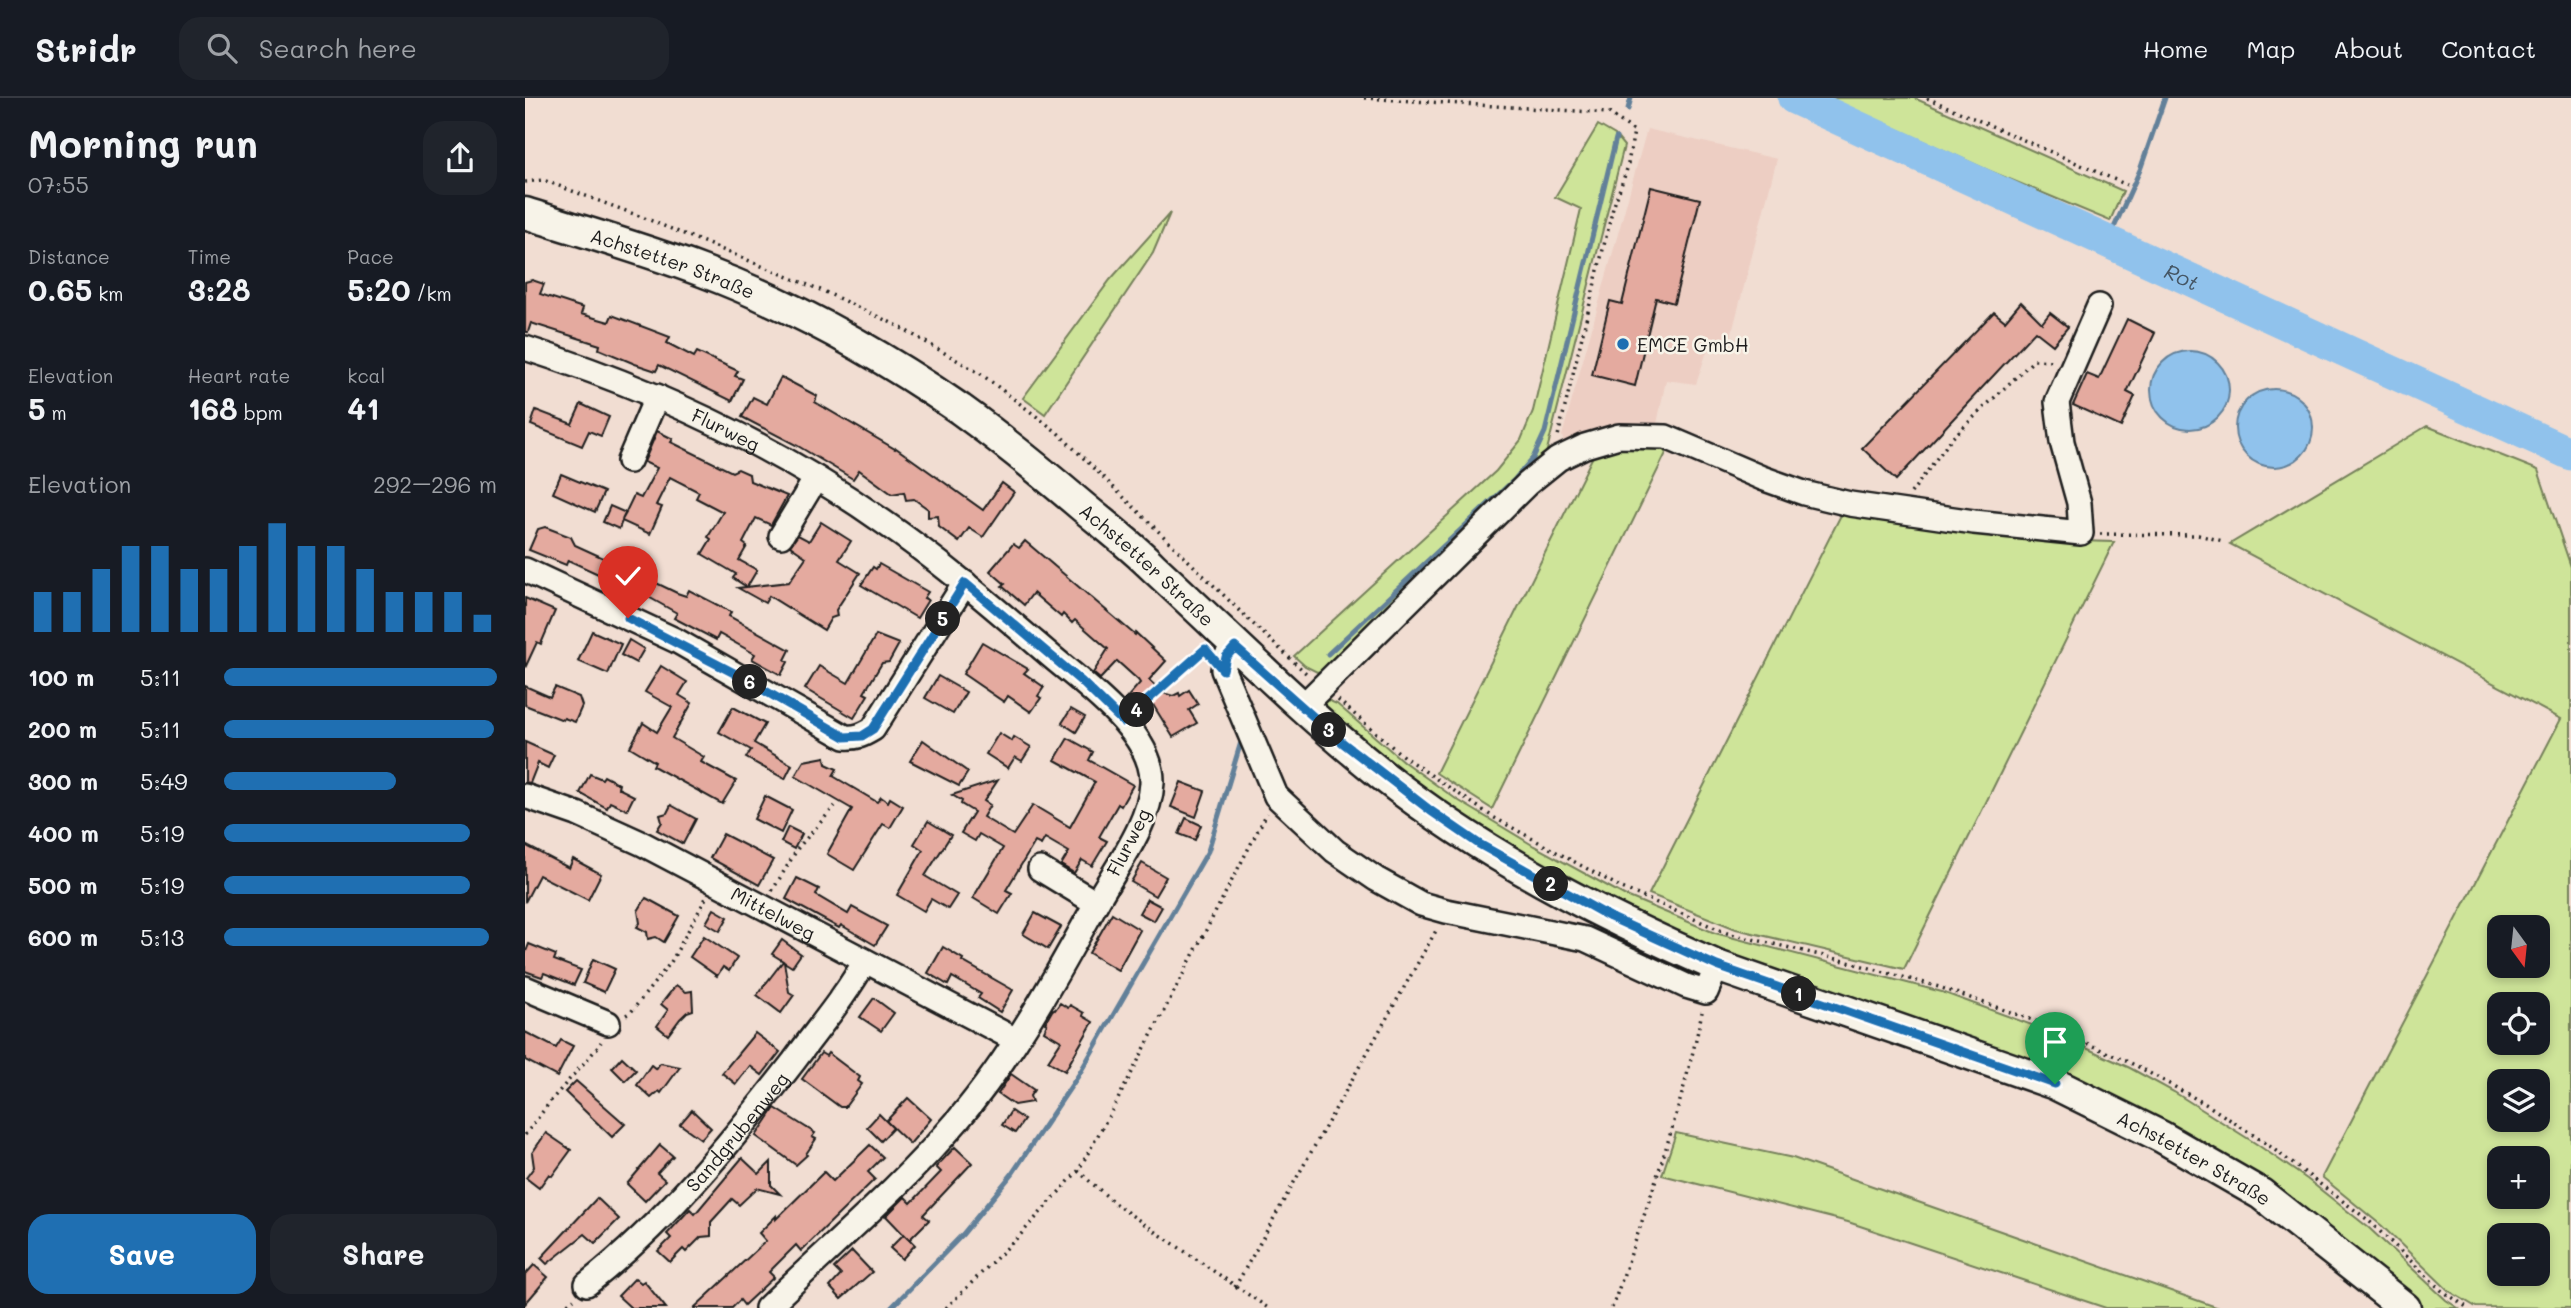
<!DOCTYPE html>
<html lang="en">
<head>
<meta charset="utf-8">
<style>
  :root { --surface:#171b24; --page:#20242c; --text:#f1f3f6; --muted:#9ea1a6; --line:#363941; --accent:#1f6fb2 }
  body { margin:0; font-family:Mali,sans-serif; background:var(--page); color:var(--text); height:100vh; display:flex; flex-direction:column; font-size:26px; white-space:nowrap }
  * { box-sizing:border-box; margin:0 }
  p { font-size:23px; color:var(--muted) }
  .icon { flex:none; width:38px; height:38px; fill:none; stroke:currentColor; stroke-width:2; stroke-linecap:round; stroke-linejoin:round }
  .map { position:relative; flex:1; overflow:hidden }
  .sheet { display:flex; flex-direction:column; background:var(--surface); width:525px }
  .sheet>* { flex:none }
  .needle { width:46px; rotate:165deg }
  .buttons { position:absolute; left:1962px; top:817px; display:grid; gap:14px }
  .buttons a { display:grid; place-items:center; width:63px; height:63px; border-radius:14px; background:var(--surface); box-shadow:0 4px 10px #0003; font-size:35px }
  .pin { position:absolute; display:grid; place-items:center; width:60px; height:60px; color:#fff; margin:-72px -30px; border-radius:50% 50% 50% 0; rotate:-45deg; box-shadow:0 0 7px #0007 }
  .pin .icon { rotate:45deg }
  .km { position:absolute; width:35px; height:35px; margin:-18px; border-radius:50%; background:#222; color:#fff; font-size:19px; line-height:35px; text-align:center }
  .round { display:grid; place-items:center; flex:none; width:74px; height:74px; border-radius:21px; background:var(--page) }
  .head { display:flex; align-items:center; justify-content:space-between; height:119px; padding:0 28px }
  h1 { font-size:38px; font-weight:700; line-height:52px }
  .stats { display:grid; grid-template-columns:repeat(3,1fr); gap:10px; height:119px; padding:7px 28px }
  .stats div { display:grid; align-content:center }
  .stats b { font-size:30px; font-weight:700 }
  .stats small { font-size:19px; font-weight:400 }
  .stats p { font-size:19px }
  .chart { height:196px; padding:14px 28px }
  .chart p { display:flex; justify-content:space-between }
  .chart svg { width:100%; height:126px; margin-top:7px; stroke:var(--accent); stroke-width:6 }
  .primary-button { display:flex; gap:14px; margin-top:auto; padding:14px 28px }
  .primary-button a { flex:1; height:80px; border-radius:21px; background:var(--accent); color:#fff; font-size:28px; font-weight:700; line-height:80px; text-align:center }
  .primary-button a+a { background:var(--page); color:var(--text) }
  ul { padding:0 28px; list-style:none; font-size:23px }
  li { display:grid; grid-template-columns:112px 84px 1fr; align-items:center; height:52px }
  li i { height:18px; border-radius:9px; background:var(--accent) }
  header { display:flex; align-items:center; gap:42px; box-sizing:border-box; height:98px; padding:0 35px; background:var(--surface); border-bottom:2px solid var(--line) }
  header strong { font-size:33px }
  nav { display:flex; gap:38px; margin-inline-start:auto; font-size:24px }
  .search { width:490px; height:63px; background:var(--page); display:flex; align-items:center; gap:18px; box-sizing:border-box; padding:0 24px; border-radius:21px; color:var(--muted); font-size:26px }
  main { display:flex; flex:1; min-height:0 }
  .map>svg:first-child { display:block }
</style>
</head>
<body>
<header>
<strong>Stridr</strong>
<div class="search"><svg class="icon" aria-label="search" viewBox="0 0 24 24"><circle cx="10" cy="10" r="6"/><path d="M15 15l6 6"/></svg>Search here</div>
<nav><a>Home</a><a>Map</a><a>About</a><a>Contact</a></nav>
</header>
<main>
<section class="sheet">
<div class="head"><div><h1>Morning run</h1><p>07:55</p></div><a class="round"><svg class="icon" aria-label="share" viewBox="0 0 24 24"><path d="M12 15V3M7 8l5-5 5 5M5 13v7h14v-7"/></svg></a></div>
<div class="stats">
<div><p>Distance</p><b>0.65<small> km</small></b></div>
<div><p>Time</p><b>3:28</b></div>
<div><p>Pace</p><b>5:20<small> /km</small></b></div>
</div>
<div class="stats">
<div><p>Elevation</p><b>5<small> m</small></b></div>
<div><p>Heart rate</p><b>168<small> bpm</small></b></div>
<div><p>kcal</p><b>41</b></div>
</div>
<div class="chart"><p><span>Elevation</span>292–296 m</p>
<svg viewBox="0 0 160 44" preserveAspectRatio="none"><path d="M5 44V30M15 44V30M25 44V22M35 44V14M45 44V14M55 44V22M65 44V22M75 44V14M85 44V6M95 44V14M105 44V14M115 44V22M125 44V30M135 44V30M145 44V30M155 44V38"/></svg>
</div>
<ul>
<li><b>100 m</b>5:11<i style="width:100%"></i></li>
<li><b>200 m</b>5:11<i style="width:99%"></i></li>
<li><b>300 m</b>5:49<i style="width:63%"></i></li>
<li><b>400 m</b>5:19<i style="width:90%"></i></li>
<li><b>500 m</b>5:19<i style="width:90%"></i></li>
<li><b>600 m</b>5:13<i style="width:97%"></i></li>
</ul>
<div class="primary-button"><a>Save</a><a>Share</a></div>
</section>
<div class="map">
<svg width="2046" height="1210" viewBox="0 0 2046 1210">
  <rect width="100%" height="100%" fill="#f1ddd2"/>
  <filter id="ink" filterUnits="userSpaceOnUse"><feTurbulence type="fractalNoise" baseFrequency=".0143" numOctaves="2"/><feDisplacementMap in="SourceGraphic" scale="14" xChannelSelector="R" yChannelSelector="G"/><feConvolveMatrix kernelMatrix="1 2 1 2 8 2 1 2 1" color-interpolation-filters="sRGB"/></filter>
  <g filter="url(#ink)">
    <!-- built -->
    <polygon fill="#edcec3" points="1122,31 1252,61 1204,246 1185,244 1171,286 1141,282 1131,331 1046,350 1039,345 1037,338"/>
    <!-- green -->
    <g fill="#cee499" stroke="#75805a" stroke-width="2" fill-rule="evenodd">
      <polygon points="1304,0 1389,0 1598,93 1585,123 1465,73"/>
      <polygon points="1073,27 1090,37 1099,48 1020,360 803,571 792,574 780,568 769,558 971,373 996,342 1008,313 1056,111 1030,99"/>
      <polygon points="645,115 628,155 520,316 498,300 585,182"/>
      <path d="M 1902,328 L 2013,372 L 2046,469 L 2046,1210 L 1951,1209 L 1924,1193 L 1857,1128 L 1797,1079 L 2036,621 L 1705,446 ZM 1974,830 L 2012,830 L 2012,868 L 1974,868 ZM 2012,906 L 2012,945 L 1974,945 L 1974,906 ZM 1974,984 L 2012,984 L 2012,1022 L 1974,1022 ZM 2012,1060 L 2012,1099 L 1974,1099 L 1974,1060 ZM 1974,1138 L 2012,1138 L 2012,1176 L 1974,1176 Z"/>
      <polygon points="1097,346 1144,349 967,711 911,675 1071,352"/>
      <polygon points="1318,413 1517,442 1589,444 1379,871 1211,831 1124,796"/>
      <polygon points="800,601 812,606 879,664 931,701 1009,748 1099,797 1190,835 1417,894 1526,934 1605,970 1649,994 1730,1045 1782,1081 1844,1130 1921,1202 1933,1210 1897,1210 1821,1148 1736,1087 1195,856 1024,775 888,685 796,606"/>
      <polygon points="1151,1035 1268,1060 1694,1210 1581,1210 1323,1124 1137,1077"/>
    </g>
    <!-- water -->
    <g fill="#90c2ec" stroke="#628099" stroke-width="2">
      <circle cx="1665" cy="292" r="39"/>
      <circle cx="1749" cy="330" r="39"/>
    </g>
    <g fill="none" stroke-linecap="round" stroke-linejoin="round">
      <!-- stream -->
      <g stroke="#628099" stroke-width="5">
        <polyline points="1103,11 1106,0"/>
        <polyline points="1583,143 1615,72 1640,0"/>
        <polyline points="803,556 990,381 1008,360 1020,334 1091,40"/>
        <polyline points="366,1210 438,1136 487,1076 553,978 683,753 716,644"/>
      </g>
      <!-- river -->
      <path stroke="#90c2ec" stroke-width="33" id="s1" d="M 1269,0 L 2046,356"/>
    </g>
    <!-- building -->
    <g fill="#e4aa9f" stroke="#1c1c1c" stroke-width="2">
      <polygon points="1126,89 1175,101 1149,205 1131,200 1110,288 1067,277 1085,203 1097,206"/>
      <polygon points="7,182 19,186 15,196 58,210 56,216 84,224 87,217 145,239 142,245 169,259 172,254 213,273 210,278 218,281 207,303 134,267 131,273 110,266 74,251 75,247 6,225 3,234 0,234 0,184"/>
      <polygon points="1496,204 1517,225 1525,215 1543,229 1528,247 1510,233 1371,382 1337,350 1469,214 1480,223"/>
      <polygon points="1602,221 1630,235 1602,294 1610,298 1596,329 1548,307 1562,276 1574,281"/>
      <polygon points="256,279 292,298 290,304 370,351 371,350 458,412 477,385 489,394 458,439 444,430 434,444 414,429 413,418 403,419 403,411 389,401 381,402 379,394 367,396 334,372 328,381 273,348 217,319 228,299 242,306"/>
      <polygon points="56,306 84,319 76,338 64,333 57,348 6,327 11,312 47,326"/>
      <polygon points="132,333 148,341 146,344 207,374 213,371 224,376 225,383 262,398 246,427 231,420 218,445 222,448 214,462 232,472 222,489 208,480 211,476 177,456 186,441 183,439 198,414 171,400 174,394 145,379 131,407 137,409 125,436 97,423 94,431 78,424 85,408 101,415 97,422 109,397 116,400 132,370 119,364"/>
      <polygon points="36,376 79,394 70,414 28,395"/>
      <polygon points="296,424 326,443 314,462 335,475 311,512 312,518 306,520 299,532 244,498 240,505 213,490 264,484 281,459 265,448 273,437 284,443"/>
      <polygon points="20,429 46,439 50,447 72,457 89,465 96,461 122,473 125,482 152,495 161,498 164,492 206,514 204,518 265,552 260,562 263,564 256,577 227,561 230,556 194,536 191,542 149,520 152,515 118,496 115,501 79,485 82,480 43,462 41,467 4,452 13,431"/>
      <polygon points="500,443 610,537 611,535 641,563 624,582 638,595 648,598 654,595 655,598 664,592 673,606 664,612 672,625 648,639 622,597 607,612 599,603 615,585 613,582 592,563 575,581 568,575 583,551 550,522 547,525 538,516 536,519 508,495 499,507 477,488 480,486 465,473 488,446 494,450"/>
      <polygon points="354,466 403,494 399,500 403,502 392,520 336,487 348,469 351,471"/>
      <polygon points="0,500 30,513 16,546 12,544 0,570"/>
      <polygon points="67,533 96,546 83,576 53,563"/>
      <polygon points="351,537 374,546 364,564 357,565 339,595 343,597 329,620 280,591 294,568 323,585"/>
      <polygon points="104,542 119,551 111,565 96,557"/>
      <polygon points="457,544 503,571 499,575 519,589 513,598 516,600 506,614 483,598 479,604 438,576"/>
      <polygon points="136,568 162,584 154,597 167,605 147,640 179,659 176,664 211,683 197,706 128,668 130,664 105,649 118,625 132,634 147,609 120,594"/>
      <polygon points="413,578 441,594 428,616 400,600"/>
      <polygon points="0,588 25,599 30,589 54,599 57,608 50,624 39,620 38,622 0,607"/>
      <polygon points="208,609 240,626 229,645 267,667 260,681 221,660 226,652 194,634"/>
      <polygon points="546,611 560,619 551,634 537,625"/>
      <polygon points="474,635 487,643 489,639 506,649 497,663 490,659 483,670 461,656"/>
      <polygon points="543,640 568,654 564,662 608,687 596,708 593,706 574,739 582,743 567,768 557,762 549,775 536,767 544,754 520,740 516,747 510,744 481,792 487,795 474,816 448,800 478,750 454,736 450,743 436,735 449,714 436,706 437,703 427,697 473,682 459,703 465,707 458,719 488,737 508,707 545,729 570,684 530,662"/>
      <polygon points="398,642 443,674 434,688 385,663"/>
      <polygon points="0,644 29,657 23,670 13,665 5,685 0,684"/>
      <polygon points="300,659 301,666 312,671 308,678 352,704 356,699 363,704 365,700 378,708 365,730 358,726 329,772 302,756 327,711 270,678 279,663"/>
      <polygon points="65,676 77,681 79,678 94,686 93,690 109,698 102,712 85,704 82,710 55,695"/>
      <polygon points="656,684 680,693 671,719 646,709"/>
      <polygon points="240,698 267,712 256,735 229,721"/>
      <polygon points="146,707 171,721 158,746 132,732 137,724 135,717 142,715"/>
      <polygon points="661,720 676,727 670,742 654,736"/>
      <polygon points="403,723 426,737 400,778 432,797 423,811 406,801 399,813 372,797 398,752 389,746"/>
      <polygon points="263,729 277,736 269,751 256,744"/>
      <polygon points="198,736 248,762 234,787 185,760"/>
      <polygon points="0,747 44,770 48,761 76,776 63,802 14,777 0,804"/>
      <polygon points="617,765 641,779 630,798 606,784"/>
      <polygon points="272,780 294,791 291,797 323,816 327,809 362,828 350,847 316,827 314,830 261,801"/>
      <polygon points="121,800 154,818 139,844 131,839 123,841 122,834 112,829 115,825 113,813"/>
      <polygon points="622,801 637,809 629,823 614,815"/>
      <polygon points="189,811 203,819 195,833 181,825"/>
      <polygon points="510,815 536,829 523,851 498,836"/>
      <polygon points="587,815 615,832 593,872 564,855"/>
      <polygon points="179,838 212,860 204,873 198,869 192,878 165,859"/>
      <polygon points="257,842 276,856 267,869 259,864 264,894 269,897 256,915 232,897 258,863 247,856"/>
      <polygon points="4,846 31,857 29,862 56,872 49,887 19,875 17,879 0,873 0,856"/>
      <polygon points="418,849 438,861 437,863 488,892 475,914 453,900 456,896 427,879 423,887 403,875"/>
      <polygon points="68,861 90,871 79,894 58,885"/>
      <polygon points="151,887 161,894 167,893 168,912 162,914 155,921 143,937 132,928 143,912 136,906"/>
      <polygon points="349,900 369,915 356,933 335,919"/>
      <polygon points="535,905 543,910 545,907 559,915 558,918 568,924 540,973 523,963 536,943 519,933 522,926 520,925 528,911 530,912"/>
      <polygon points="0,934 31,950 36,942 48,948 32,979 0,962"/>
      <polygon points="230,935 255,954 237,977 225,968 211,986 197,975"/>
      <polygon points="296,955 301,958 303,955 335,979 333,983 337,986 320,1009 315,1009 277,981"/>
      <polygon points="97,959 111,972 100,983 87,970"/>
      <polygon points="135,965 155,969 136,995 134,993 126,1000 112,987 126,967 131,971"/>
      <polygon points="486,976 509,992 505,998 507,1004 489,1007 473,996"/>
      <polygon points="51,983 100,1026 87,1039 40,994"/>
      <polygon points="383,1000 406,1021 385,1046 361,1023"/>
      <polygon points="250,1010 290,1035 287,1039 291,1041 281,1056 282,1057 271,1067 231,1038"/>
      <polygon points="167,1012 186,1030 176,1041 155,1026"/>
      <polygon points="486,1013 499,1022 490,1035 477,1027"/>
      <polygon points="354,1016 368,1030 356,1043 342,1029"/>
      <polygon points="21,1035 46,1052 27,1078 24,1076 14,1090 1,1080 9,1069 7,1055"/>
      <polygon points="135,1047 148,1058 132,1075 140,1082 120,1103 102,1086"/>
      <polygon points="345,1047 358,1059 343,1074 350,1081 276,1153 271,1147 244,1174 249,1179 219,1207 215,1202 207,1210 169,1210 241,1143 234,1135 251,1118 251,1121 299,1074 308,1083"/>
      <polygon points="430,1049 447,1065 398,1117 404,1122 384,1142 361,1118 380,1099 386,1105 416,1074 411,1069"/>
      <polygon points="217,1060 234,1076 246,1064 246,1087 255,1096 232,1090 214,1107 207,1101 186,1124 186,1138 176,1139 161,1154 158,1151 145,1164 133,1153 146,1140 142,1136 165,1111 170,1116"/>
      <polygon points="72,1100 94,1121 70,1145 60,1136 22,1166 16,1160"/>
      <polygon points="379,1136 390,1147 377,1161 365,1150"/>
      <polygon points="327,1153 347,1174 316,1201 305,1189 316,1177 309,1170"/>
      <polygon points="9,1167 23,1179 0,1206 0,1177"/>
      <polygon points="110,1180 116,1185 119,1183 141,1210 106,1210 93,1198"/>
    </g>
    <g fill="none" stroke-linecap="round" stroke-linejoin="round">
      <!-- minor casing -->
      <g stroke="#1c1c1c" stroke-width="28">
        <g id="minor">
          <path id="s2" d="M 0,250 C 126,290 249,347 357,423 C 417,464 472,512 527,559 C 561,588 629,636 627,685 C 625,725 592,768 573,802 C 531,878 489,956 433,1022 C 375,1090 306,1148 242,1210"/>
          <polyline points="104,363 132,298"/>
          <polyline points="256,438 291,380"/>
          <path d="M 0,472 L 152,543 L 320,639 C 332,640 338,637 348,631 L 440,485"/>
          <polyline points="711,549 701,559 698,572 751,698 810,753 851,781 896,806 921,813 1060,841 1161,888 1181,894 1192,868"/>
          <polyline points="777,609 1002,386 1033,361 1060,348 1094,338 1141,339 1237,380 1279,395 1325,406 1449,424 1556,435 1554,405 1537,344 1532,304 1574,208"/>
          <path id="s3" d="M 0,698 L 52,716 L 118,746 L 491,942"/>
          <polyline points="515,771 571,805"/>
          <polyline points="0,890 83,925"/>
          <path id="s4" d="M 62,1186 C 141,1124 208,1042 269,963 C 293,930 320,899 340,863"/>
        </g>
      </g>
      <!-- major casing -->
      <g stroke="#1c1c1c" stroke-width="35">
        <g id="major">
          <path id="s5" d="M 0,115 C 59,134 119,151 177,173 C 268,207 355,256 435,311 C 478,342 518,375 558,409 C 582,429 607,448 629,470 C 705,540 776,612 857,677 C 958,757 1075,817 1192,868 L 1530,986 L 1637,1039 L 1736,1096 L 1880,1210"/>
        </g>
      </g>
      <!-- path -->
      <g stroke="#1c1c1c" stroke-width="3.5" stroke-dasharray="2 5" stroke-linecap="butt">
        <polyline points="839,0 1084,15 1109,33 1102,71 1088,110 1033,338"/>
        <polyline points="1402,0 1602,87"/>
        <polyline points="0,84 18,82 117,119 298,193 371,227 456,276 532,334 725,523 783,577"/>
        <polyline points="1386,395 1427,340 1509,262 1530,263"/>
        <polyline points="1575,436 1673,437 1698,443"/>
        <polyline points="813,602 879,659 968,719 1097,790 1202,835 1316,862 1414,889 1519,926 1612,968 1684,1008 1739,1044 1843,1122 1916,1192 1943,1210"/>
        <polyline points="613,611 680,551"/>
        <polyline points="247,793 273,750 310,708"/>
        <polyline points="101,917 106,914 146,864 181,800"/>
        <polyline points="0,1037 28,1000 73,949 76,944"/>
        <polyline points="553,1073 593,1108 743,1210"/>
        <polyline points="710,1189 912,831"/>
        <polyline points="37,1210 49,1201"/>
        <polyline points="421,1210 497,1135 553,1073 591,1005 742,715"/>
        <path d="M 1087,1210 C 1121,1113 1156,1014 1177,914"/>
      </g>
      <!-- minor -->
      <use href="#minor" stroke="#f7f3e8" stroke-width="23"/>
      <!-- major -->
      <use href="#major" stroke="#f7f3e8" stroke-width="30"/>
    </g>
  </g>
  <g fill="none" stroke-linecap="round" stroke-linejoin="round" filter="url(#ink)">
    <!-- route casing -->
    <g stroke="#fff" stroke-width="14">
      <polyline id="route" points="103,520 209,575 320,639 337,638 348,631 440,485 557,584 598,624 680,551 698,572 701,559 710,549 818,645 906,713 954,746 1085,819 1192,868 1530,986"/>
    </g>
    <!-- route -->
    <use href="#route" stroke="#1f6fb2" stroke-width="9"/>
  </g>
  <!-- markers -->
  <circle fill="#1f6fb2" stroke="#f7f3e8" stroke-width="2.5" cx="1098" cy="246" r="7"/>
  <g text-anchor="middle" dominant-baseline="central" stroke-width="5" stroke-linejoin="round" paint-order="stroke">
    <!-- street labels -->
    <g font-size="19" fill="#1c1c1c" stroke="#f7f3e8">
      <text stroke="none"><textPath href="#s5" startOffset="156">Achstetter Straße</textPath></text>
      <text stroke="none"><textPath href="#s2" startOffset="217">Flurweg</textPath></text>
      <text stroke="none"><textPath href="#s5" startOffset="723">Achstetter Straße</textPath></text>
      <text transform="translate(603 744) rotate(-63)">Flurweg</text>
      <text stroke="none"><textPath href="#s3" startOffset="275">Mittelweg</textPath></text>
      <text stroke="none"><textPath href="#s4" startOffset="214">Sandgrubenweg</textPath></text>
      <text stroke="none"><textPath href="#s5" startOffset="1941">Achstetter Straße</textPath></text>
    </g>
    <!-- poi labels -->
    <g font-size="19" fill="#1c1c1c" stroke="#f7f3e8" text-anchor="start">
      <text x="1112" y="246">EMCE GmbH</text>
    </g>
    <!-- water labels -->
    <g font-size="21" font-style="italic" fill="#455665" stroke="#f7f3e8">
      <text stroke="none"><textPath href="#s1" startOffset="427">Rot</textPath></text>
    </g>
  </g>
</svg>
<div class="buttons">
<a><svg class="needle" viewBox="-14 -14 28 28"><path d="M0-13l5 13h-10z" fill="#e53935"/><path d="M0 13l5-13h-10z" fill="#9ea1a6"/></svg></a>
<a><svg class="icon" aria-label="locate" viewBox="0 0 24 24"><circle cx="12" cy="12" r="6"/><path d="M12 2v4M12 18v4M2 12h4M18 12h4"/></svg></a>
<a><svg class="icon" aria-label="layers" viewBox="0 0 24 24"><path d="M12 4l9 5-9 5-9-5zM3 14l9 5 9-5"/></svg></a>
<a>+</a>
<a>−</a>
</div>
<div class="pin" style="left:1530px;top:986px;background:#1e9e55"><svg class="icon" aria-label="arrive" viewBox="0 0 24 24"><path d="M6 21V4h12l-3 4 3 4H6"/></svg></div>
<div class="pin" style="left:103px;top:520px;background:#d93025"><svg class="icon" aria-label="check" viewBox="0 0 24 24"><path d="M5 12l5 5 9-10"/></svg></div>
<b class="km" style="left:1274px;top:896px">1</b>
<b class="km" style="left:1026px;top:786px">2</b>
<b class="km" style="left:804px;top:632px">3</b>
<b class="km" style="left:612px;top:612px">4</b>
<b class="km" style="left:418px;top:521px">5</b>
<b class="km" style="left:225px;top:584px">6</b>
</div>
</main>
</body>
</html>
